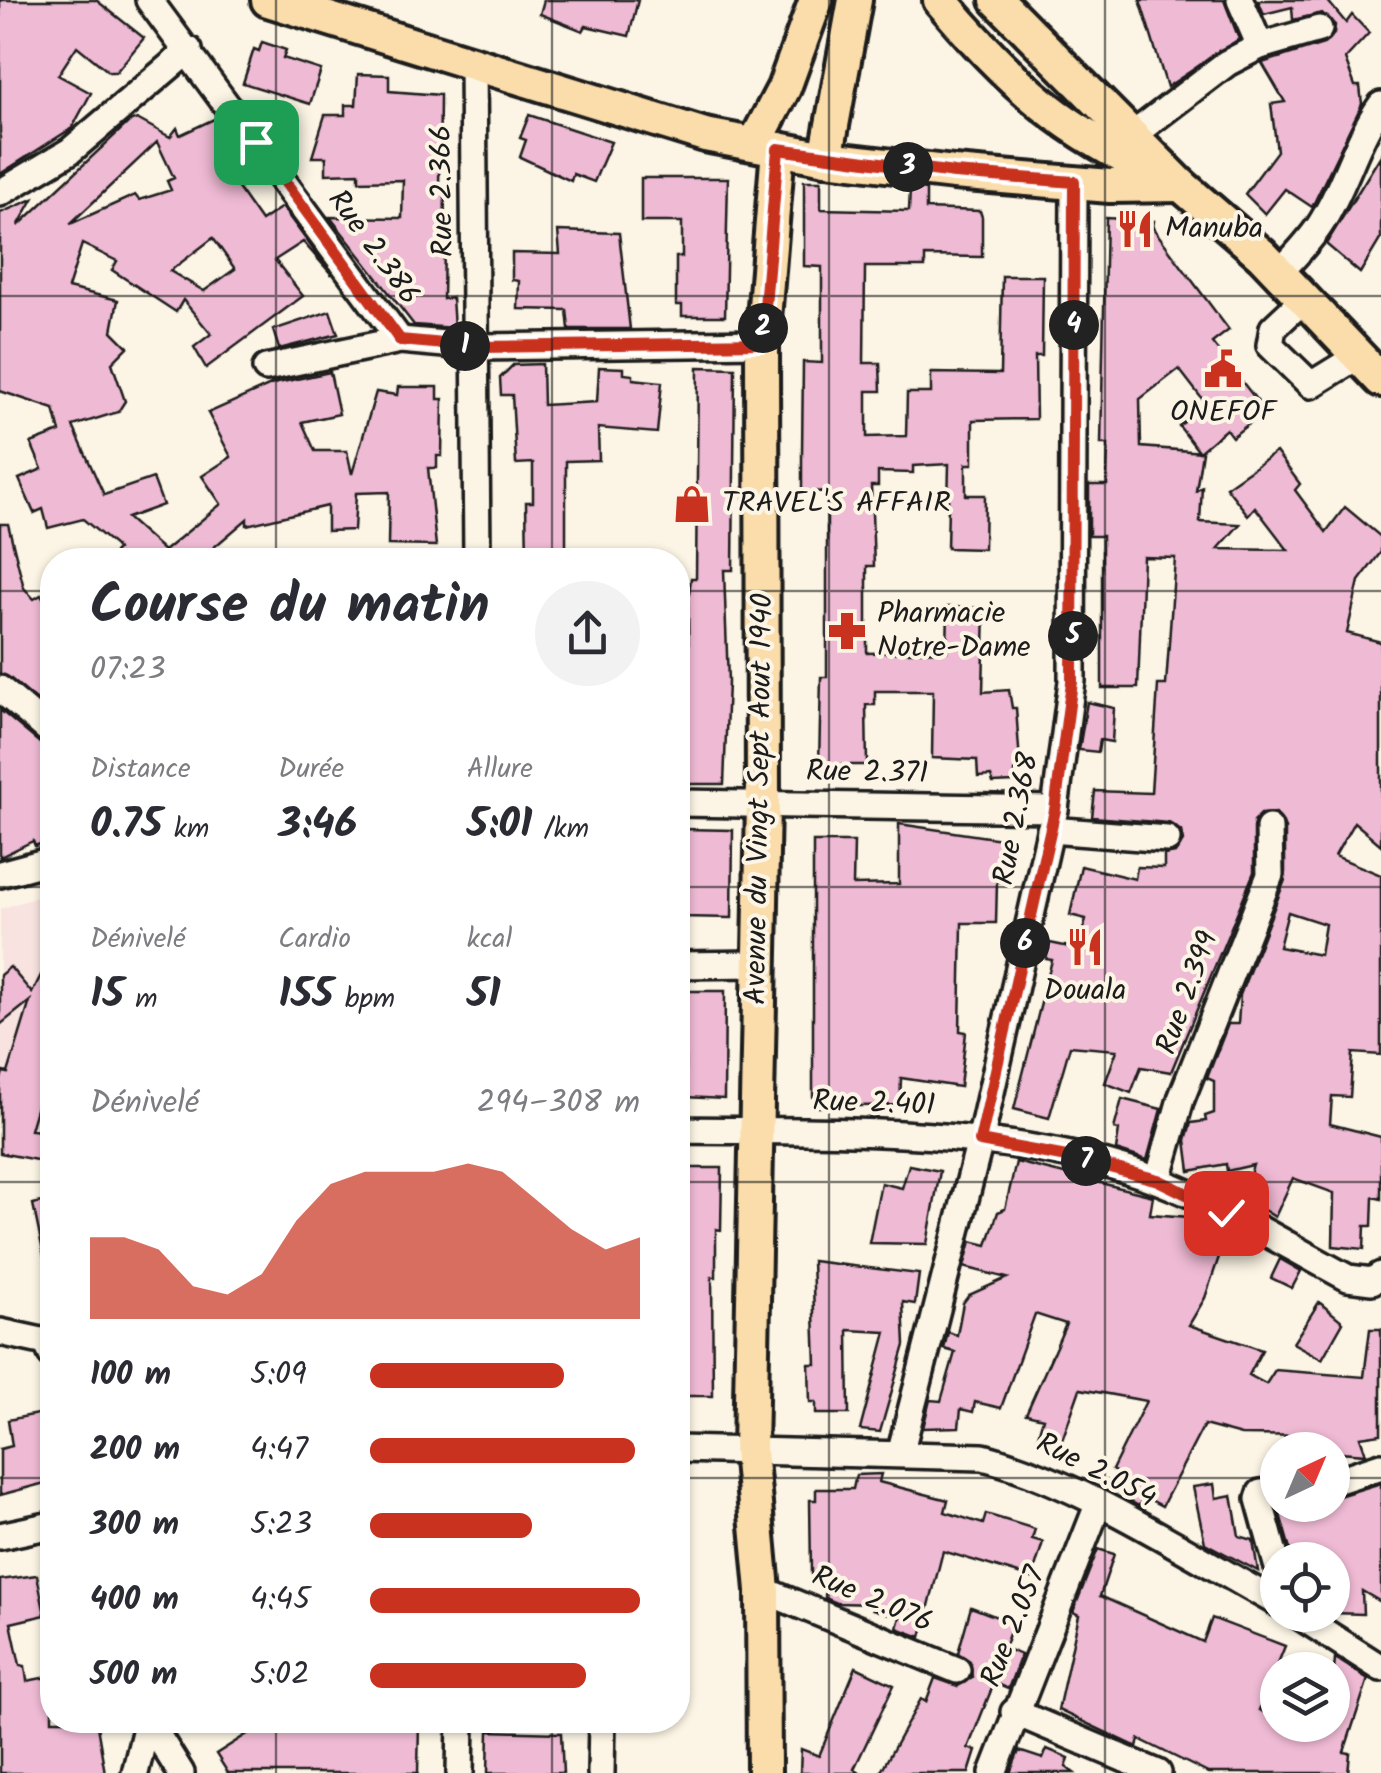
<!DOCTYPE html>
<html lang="fr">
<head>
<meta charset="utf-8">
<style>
  :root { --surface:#fff; --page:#f2f2f3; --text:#2b2b33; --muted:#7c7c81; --accent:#c8321e }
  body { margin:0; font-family:Kalam,sans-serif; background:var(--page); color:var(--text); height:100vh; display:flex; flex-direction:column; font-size:38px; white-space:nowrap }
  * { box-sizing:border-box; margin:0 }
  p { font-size:32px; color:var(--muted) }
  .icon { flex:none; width:55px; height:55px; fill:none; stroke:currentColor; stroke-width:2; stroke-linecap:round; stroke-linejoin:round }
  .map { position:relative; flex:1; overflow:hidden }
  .details { position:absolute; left:40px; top:548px; width:650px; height:1185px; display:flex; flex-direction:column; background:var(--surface); border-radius:40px; box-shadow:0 2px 8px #0004 }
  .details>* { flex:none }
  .needle { width:65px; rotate:44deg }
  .buttons { position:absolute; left:1260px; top:1432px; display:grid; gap:20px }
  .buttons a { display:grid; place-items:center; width:90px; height:90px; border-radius:50%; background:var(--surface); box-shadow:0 2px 8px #0004; font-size:50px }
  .pin { position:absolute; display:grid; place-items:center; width:85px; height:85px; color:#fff; margin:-42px; border-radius:20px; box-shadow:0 5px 15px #0006 }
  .km { position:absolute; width:50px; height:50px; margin:-25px; border-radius:50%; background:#222; color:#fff; font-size:28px; line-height:50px; text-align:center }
  .round { display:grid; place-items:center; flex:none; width:105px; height:105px; border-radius:52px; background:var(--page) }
  .summary { display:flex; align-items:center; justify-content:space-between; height:170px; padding:0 50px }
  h1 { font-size:55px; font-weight:600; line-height:75px }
  .stats { display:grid; grid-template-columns:repeat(3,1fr); gap:15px; height:170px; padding:10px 50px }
  .stats div { display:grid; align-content:center }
  .stats b { font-size:42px; font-weight:600 }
  .stats small { font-size:28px; font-weight:400 }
  .stats p { font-size:28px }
  .chart { height:280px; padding:20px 50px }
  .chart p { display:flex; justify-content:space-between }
  .chart svg { width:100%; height:180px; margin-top:10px; fill:var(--accent); opacity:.7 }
  ul { padding:0 50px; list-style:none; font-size:32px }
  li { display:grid; grid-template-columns:160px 120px 1fr; align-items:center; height:75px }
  li i { height:25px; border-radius:12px; background:var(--accent) }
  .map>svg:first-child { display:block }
</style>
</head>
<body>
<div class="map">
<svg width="1381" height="1773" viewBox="0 0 1381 1773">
  <rect width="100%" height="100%" fill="#fcf5e5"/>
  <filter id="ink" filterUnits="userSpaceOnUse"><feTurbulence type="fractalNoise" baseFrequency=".01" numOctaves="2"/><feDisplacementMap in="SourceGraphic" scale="20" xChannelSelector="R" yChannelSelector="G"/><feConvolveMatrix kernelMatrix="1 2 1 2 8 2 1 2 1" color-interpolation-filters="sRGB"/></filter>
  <g filter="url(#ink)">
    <!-- built -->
    <polygon fill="#f8e3e0" points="52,892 52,1163 0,1153 0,909"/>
    <!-- building -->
    <g fill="#efbad4" stroke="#1c1c1c" stroke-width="2.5" fill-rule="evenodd">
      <polygon points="0,0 96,0 144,38 116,72 109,72 77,46 58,75 91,93 72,128 0,174"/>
      <polygon points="544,0 638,0 629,36 586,26 583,31 540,14"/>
      <polygon points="1140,0 1224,0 1239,39 1167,87"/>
      <polygon points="1258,0 1327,0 1346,23 1352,15 1369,33 1345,59 1355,86 1360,86 1362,104 1312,207 1285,189 1265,214 1245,194 1277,151 1271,104 1285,102 1262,63 1324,44 1334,34 1335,25 1322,13 1293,20 1292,7 1264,14"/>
      <polygon points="262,42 286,50 283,58 321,70 310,104 243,83 254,49 259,51"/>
      <polygon points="358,74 389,75 389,91 440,95 439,191 445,191 443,299 452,298 454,328 414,325 330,217 402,218 403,180 359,181 359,173 326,174 326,157 312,157 325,115 345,115 345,105 356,105"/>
      <polygon points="529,115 611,142 594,182 573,174 571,181 520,157 526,140 520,138"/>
      <path d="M 216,118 L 253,168 L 233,181 L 261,221 L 282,207 L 332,275 L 303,242 L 275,260 L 303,296 L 206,368 L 194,347 L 211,334 L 183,300 L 176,312 L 112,270 L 117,261 L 82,244 L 68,288 L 118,300 L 112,331 L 128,347 L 112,363 L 125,401 L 118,412 L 73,426 L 104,495 L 153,478 L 163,505 L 127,518 L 164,551 L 221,504 L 202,476 L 231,457 L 208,413 L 273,384 L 330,372 L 339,414 L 302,422 L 315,451 L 347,451 L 352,474 L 376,392 L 397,395 L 398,387 L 438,387 L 438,399 L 443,399 L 442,456 L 437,456 L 437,468 L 428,468 L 436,546 L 388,545 L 389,492 L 356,493 L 354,530 L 327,531 L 327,506 L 247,525 L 247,519 L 199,560 L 107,560 L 117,550 L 115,546 L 83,519 L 48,528 L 43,509 L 34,513 L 19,479 L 42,469 L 31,443 L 60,432 L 54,409 L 0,391 L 0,213 L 33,199 L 18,226 L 129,122 L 137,119 L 170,137 L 177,128 L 180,135 ZM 157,142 L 174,178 L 167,181 L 171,190 L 139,200 L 135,195 L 70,224 ZM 213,238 L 235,269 L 204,291 L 170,271 Z"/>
      <polygon points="1381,155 1381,238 1360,273 1326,244"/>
      <polygon points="641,178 728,178 725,316 682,316 682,305 676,305 676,257 682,257 682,222 641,222"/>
      <polygon points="804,181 821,181 821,209 909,211 910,188 926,190 926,209 980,211 982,217 982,257 925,256 925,267 865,267 864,363 880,363 881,391 867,391 867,437 906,436 907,393 931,393 931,373 1000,374 1002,276 1043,276 1042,356 1035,356 1036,419 973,420 973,464 966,464 966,495 985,495 984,549 947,548 949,464 913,466 913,473 878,472 878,486 871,486 874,566 867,566 867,653 947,651 948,607 985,608 983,692 1009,690 1012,708 1016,708 1020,763 1016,764 1014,782 993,783 991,776 978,777 977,760 932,758 933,691 875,691 875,705 866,705 867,765 819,765 821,677 827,677 827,492 802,491 802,455 803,362 822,363 822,267 804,266"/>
      <path d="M 1106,218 L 1154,221 L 1153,228 L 1229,330 L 1212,343 L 1265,411 L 1232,437 L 1226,429 L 1199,452 L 1179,426 L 1206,404 L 1179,369 L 1140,399 L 1141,447 L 1202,452 L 1196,491 L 1202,487 L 1200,522 L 1240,524 L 1218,549 L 1288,550 L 1255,507 L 1248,515 L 1226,487 L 1276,452 L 1300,484 L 1295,490 L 1326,532 L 1345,507 L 1381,537 L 1381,552 L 1359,581 L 1347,633 L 1381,642 L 1381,845 L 1354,822 L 1335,856 L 1381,875 L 1381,1055 L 1353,1053 L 1350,1097 L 1332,1096 L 1330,1124 L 1381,1137 L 1381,1199 L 1373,1197 L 1372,1226 L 1365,1226 L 1364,1249 L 1333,1246 L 1334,1193 L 1293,1178 L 1275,1217 L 1243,1197 L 1253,1165 L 1227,1171 L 1226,1164 L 1190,1171 L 1186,1140 L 1191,1123 L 1206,1121 L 1205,1116 L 1214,1113 L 1214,1081 L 1207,1078 L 1228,1024 L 1238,1024 L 1240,995 L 1285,880 L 1285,828 L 1276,813 L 1261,814 L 1254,821 L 1254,872 L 1171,1072 L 1141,1067 L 1131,1093 L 1105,1083 L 1117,1050 L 1070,1046 L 1049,1118 L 1014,1109 L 1052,960 L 1046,959 L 1050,943 L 1079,949 L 1086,919 L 1070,915 L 1081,866 L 1135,879 L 1137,867 L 1164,868 L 1164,855 L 1175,853 L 1183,841 L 1181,831 L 1169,823 L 1092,817 L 1095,791 L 1151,793 L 1158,685 L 1166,685 L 1175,558 L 1143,557 L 1138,688 L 1102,688 L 1102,536 L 1089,536 L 1089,485 L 1107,485 L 1108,444 L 1101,444 ZM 1288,912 L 1325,924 L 1320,955 L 1279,947 Z"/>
      <polygon points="558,231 619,233 630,329 569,329 567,310 518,309 519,281 512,280 512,253 560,254"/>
      <polygon points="330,311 338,334 279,349 273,330"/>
      <polygon points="542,364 543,405 597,402 599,367 624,368 624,374 633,375 633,379 662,382 657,433 598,428 599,460 566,461 566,560 527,560 526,502 533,502 533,463 516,464 512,395 501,395 500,378 513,365"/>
      <polygon points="698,367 735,368 733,570 724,570 728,682 724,784 678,784 678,701 689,701 688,602 691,578 696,578"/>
      <polygon points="0,524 8,524 24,588 34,599 41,595 52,613 52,712 0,673"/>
      <polygon points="1087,702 1114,708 1112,742 1100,740 1098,752 1079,750"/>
      <polygon points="0,710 42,745 52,749 52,793 47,796 52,807 52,839 35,846 33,841 0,857"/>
      <polygon points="899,824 1008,840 1004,881 997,882 996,923 962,923 960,1031 966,1032 960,1087 901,1078 900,1105 818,1107 818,1097 813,1097 813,842 854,842 853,885 899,884"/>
      <polygon points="682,829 733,830 732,918 681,917"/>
      <polygon points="52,953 52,1054 30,1130 52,1132 52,1163 0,1153 0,1083 3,1072 8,1073 30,1001 0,1025 0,975 10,967 32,993"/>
      <polygon points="678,991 725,991 724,1099 685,1097 685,1007 678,1007"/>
      <polygon points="1122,1099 1161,1109 1147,1160 1116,1150 1119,1130 1114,1129"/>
      <polygon points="1016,1162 1153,1196 1150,1214 1203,1218 1204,1223 1215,1224 1213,1251 1220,1254 1205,1298 1189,1325 1262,1350 1249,1375 1266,1384 1275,1370 1364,1377 1370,1329 1381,1329 1381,1434 1360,1437 1366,1454 1314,1450 1316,1436 1241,1435 1204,1425 1162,1506 1143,1496 1139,1506 1124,1498 1132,1483 1112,1470 1146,1401 1080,1389 1060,1446 1037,1439 1043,1418 1026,1414 1066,1324 1035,1314 1001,1408 975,1402 973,1412 961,1409 959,1427 923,1428 930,1400 941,1401 955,1352 944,1349 948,1332 957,1335 963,1303 969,1295 1007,1278 964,1267 971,1241 987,1245 998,1212 1005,1209"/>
      <polygon points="909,1165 940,1171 927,1244 869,1243 881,1183 902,1188"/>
      <polygon points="678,1168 722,1168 721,1230 716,1229 716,1277 712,1277 713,1396 678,1396"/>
      <polygon points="52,1200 52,1261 45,1261 33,1204"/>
      <polygon points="1280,1259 1301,1271 1292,1288 1271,1278"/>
      <polygon points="812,1261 919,1274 915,1304 903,1302 905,1345 880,1432 860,1430 886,1332 848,1330 849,1414 816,1414 816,1402 810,1402 809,1364 816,1364"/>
      <polygon points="1319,1302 1343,1322 1322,1359 1293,1343"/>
      <polygon points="42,1413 46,1437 42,1438 45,1483 0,1495 0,1449 12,1446 8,1420"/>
      <polygon points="881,1474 879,1482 948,1500 945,1512 983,1524 986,1514 1035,1529 1032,1539 1043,1542 1032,1578 943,1551 921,1637 897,1628 900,1617 872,1609 874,1604 837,1603 825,1598 826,1574 811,1574 810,1500 816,1500 816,1489 853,1489 856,1475"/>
      <polygon points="1381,1483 1381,1602 1362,1591 1363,1614 1332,1613 1332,1560 1293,1560 1278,1507 1332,1505 1332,1498"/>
      <polygon points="1214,1484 1216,1498 1232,1495 1239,1536 1253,1540 1258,1571 1205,1543 1193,1487"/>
      <polygon points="1098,1549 1114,1554 1100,1596 1203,1642 1212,1618 1285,1646 1259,1710 1278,1718 1281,1728 1325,1732 1332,1725 1341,1702 1332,1697 1335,1658 1368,1679 1344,1752 1350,1753 1348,1773 1208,1773 1139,1739 1137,1747 1058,1710 1079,1615 1073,1612"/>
      <polygon points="37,1575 45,1615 11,1623 20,1665 25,1666 27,1681 52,1676 52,1720 96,1720 105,1773 0,1773 0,1580"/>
      <polygon points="971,1607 1013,1623 1004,1648 1021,1655 1008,1689 994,1683 968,1748 976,1751 969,1773 880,1773 921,1699 926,1702 935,1678 958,1686 972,1677 970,1661 958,1653"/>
      <polygon points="856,1667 894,1685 854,1769 860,1773 800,1773 801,1749 819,1756"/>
      <polygon points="257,1720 419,1720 418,1773 228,1773 216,1754 260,1726"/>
      <polygon points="489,1731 561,1733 563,1773 488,1773"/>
      <polygon points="1047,1749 1069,1758 1066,1767 1074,1773 1010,1773 1019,1751 1043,1759"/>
    </g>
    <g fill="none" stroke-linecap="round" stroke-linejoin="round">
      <!-- minor casing -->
      <g stroke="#1c1c1c" stroke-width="32">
        <g id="minor">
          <polyline points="149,0 400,340"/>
          <polyline points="1240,0 1260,46"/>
          <polyline points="473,61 477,560"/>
          <polyline points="1134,134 1227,63 1260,46 1319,29"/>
          <polyline points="0,193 70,151 189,50"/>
          <path d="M 1279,273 C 1293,258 1309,242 1320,225 C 1345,187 1355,141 1381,105"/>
          <polyline points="1304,299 1273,328 1270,345 1311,385 1358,356"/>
          <polyline points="266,368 400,340 478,347 762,343"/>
          <polyline points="0,689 52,733"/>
          <polyline points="678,803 1055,809"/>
          <polyline points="1050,830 1167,839"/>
          <polyline points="0,874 52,860"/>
          <polyline points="678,965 759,964"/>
          <path d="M 678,1130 C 831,1132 1014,1125 1159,1181 C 1224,1206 1286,1245 1348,1278 L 1372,1281 L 1381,1275"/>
          <polyline points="1158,1180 1181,1099 1270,875 1269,828"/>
          <polyline points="0,1332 46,1342 52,1355"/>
          <path d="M 678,1449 L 983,1457 C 1082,1483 1186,1553 1278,1603"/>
          <polyline points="900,1454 980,1141 1055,809 1072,681 1074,181"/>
          <polyline points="1332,1482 1381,1466"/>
          <polyline points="1278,1491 1261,1493 1259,1499 1278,1568"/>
          <polyline points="0,1536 52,1525"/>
          <polyline points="763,1590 957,1670"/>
          <polyline points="1298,1615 1381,1668"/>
          <polyline points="1014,1712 1158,1773"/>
          <polyline points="148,1720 181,1773"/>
          <polyline points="135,1773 148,1720"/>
          <polyline points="460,1773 461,1720"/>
          <polyline points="601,1773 602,1720"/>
          <polyline points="993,1773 1098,1505"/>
        </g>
      </g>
      <!-- major casing -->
      <g stroke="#1c1c1c" stroke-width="40">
        <g id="major">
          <polyline points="268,0 705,135 826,158 954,173 1110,186 1181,185"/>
          <path d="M 940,0 C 1016,89 1063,130 1169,180"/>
          <polyline points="997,0 1181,185 1262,255 1381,380"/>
          <polyline points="755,143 784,88 816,0"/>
          <polyline points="826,158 855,0"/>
          <polyline points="764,1773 763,1590 750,1450 763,803 762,343 778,149"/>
        </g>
      </g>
      <!-- minor -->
      <use href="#minor" stroke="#fcf5e5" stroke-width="25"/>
      <!-- major -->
      <use href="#major" stroke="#fbddab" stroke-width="32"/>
    </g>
  </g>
  <g fill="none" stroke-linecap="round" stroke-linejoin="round" filter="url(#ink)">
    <!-- route casing -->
    <g stroke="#fff" stroke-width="20">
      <polyline id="route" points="256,142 400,340 478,347 762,343 778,149 954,173 1074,182 1072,682 1055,810 980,1141 1083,1160 1158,1180 1226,1213"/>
    </g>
    <!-- route -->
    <use href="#route" stroke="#c8321e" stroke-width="12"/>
  </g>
  <!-- grid -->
  <path fill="none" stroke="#1c1c1c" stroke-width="2.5" stroke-opacity="0.55" d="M 276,0 L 276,560M 552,0 L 552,560M 829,0 L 829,1773M 1105,0 L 1105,1773M 0,296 L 1381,296M 0,591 L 52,591M 678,591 L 1381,591M 0,887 L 52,887M 678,887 L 1381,887M 0,1182 L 52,1182M 678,1182 L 1381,1182M 0,1478 L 52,1478M 678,1478 L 1278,1478M 1332,1478 L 1381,1478M 276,1720 L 276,1773M 552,1720 L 552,1773"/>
  <!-- icons -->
  <defs>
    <g id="restaurant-bare" transform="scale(3)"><path d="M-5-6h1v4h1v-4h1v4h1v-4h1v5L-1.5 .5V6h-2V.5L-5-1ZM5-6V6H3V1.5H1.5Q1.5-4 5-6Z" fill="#c8321e" stroke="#fcf5e5" stroke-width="2.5" paint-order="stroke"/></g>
    <g id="civic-bare" transform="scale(3)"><path d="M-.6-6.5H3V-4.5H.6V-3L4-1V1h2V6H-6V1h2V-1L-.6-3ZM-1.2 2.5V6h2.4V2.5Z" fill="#c8321e" stroke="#fcf5e5" stroke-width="2.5" paint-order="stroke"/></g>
    <g id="shop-bare" transform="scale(3)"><path d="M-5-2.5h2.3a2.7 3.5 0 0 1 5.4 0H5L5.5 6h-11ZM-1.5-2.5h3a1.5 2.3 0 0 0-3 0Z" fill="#c8321e" stroke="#fcf5e5" stroke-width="2.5" paint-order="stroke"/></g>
    <g id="pharmacy-bare" transform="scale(3)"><path d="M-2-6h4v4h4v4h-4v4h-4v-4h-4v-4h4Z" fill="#c8321e" stroke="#fcf5e5" stroke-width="2.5" paint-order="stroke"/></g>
  </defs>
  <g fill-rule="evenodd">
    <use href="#restaurant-bare" x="1135" y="229"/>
    <use href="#civic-bare" x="1223" y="369"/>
    <use href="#shop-bare" x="692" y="504"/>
    <use href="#pharmacy-bare" x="847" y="631"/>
    <use href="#restaurant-bare" x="1085" y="947"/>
  </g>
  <g text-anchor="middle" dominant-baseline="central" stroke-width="8" stroke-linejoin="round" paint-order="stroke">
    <!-- street labels -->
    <g font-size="30" fill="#1c1c1c" stroke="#fcf5e5">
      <text transform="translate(443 191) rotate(-91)">Rue 2.366</text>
      <text transform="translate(373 248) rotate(54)">Rue 2.386</text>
      <text transform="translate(867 773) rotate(1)">Rue 2.371</text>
      <text transform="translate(760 799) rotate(-89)">Avenue du Vingt Sept Aout 1940</text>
      <text transform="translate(1017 819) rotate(-79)">Rue 2.368</text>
      <text transform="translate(1188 993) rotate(-70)">Rue 2.399</text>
      <text transform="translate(874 1104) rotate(2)">Rue 2.401</text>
      <text transform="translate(1096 1471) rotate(27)">Rue 2.054</text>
      <text transform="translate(872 1600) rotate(23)">Rue 2.076</text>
      <text transform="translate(1014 1627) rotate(-68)">Rue 2.057</text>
    </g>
    <!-- poi labels -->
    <g font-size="30" fill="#1c1c1c" stroke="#fcf5e5" text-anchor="start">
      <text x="1165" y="229">Manuba</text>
      <text x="1223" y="413" text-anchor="middle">ONEFOF</text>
      <text x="722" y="504">TRAVEL'S AFFAIR</text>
      <text x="877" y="614">Pharmacie<tspan x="877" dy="34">Notre-Dame</tspan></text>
      <text x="1085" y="991" text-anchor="middle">Douala</text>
    </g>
  </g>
</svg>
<div class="buttons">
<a><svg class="needle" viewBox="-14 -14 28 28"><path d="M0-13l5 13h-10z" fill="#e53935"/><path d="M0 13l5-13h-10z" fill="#7c7c81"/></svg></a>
<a><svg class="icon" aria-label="locate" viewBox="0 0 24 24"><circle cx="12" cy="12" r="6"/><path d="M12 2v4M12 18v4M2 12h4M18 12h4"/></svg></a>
<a><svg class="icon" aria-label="layers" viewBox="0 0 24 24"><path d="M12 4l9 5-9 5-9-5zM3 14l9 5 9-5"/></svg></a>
</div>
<div class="pin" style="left:256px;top:142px;background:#1e9e55"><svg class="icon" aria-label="arrive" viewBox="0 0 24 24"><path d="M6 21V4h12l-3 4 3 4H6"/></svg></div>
<div class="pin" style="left:1226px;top:1213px;background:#d93025"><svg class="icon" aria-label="check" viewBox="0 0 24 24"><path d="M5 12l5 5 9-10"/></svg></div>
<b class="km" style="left:465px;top:346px">1</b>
<b class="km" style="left:763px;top:328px">2</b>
<b class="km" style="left:908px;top:167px">3</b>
<b class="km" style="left:1074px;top:325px">4</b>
<b class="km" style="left:1073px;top:636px">5</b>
<b class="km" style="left:1025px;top:943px">6</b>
<b class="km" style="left:1086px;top:1161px">7</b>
<section class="details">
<div class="summary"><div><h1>Course du matin</h1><p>07:23</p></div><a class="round"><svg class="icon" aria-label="share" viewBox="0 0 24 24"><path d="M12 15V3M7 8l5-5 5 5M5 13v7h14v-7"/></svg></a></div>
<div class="stats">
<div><p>Distance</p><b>0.75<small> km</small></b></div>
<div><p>Durée</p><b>3:46</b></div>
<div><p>Allure</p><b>5:01<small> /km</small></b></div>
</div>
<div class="stats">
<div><p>Dénivelé</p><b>15<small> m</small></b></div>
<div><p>Cardio</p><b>155<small> bpm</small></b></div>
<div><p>kcal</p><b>51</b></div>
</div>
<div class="chart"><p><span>Dénivelé</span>294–308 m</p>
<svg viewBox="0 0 160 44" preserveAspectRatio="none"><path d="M0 44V24L10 24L20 27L30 36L40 38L50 33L60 20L70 11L80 8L90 8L100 8L110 6L120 8L130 15L140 22L150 27L160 24V44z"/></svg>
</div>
<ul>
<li><b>100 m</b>5:09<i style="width:72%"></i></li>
<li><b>200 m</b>4:47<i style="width:98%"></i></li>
<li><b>300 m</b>5:23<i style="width:60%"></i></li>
<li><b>400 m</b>4:45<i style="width:100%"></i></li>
<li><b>500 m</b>5:02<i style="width:80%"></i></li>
</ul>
</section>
</div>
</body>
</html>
